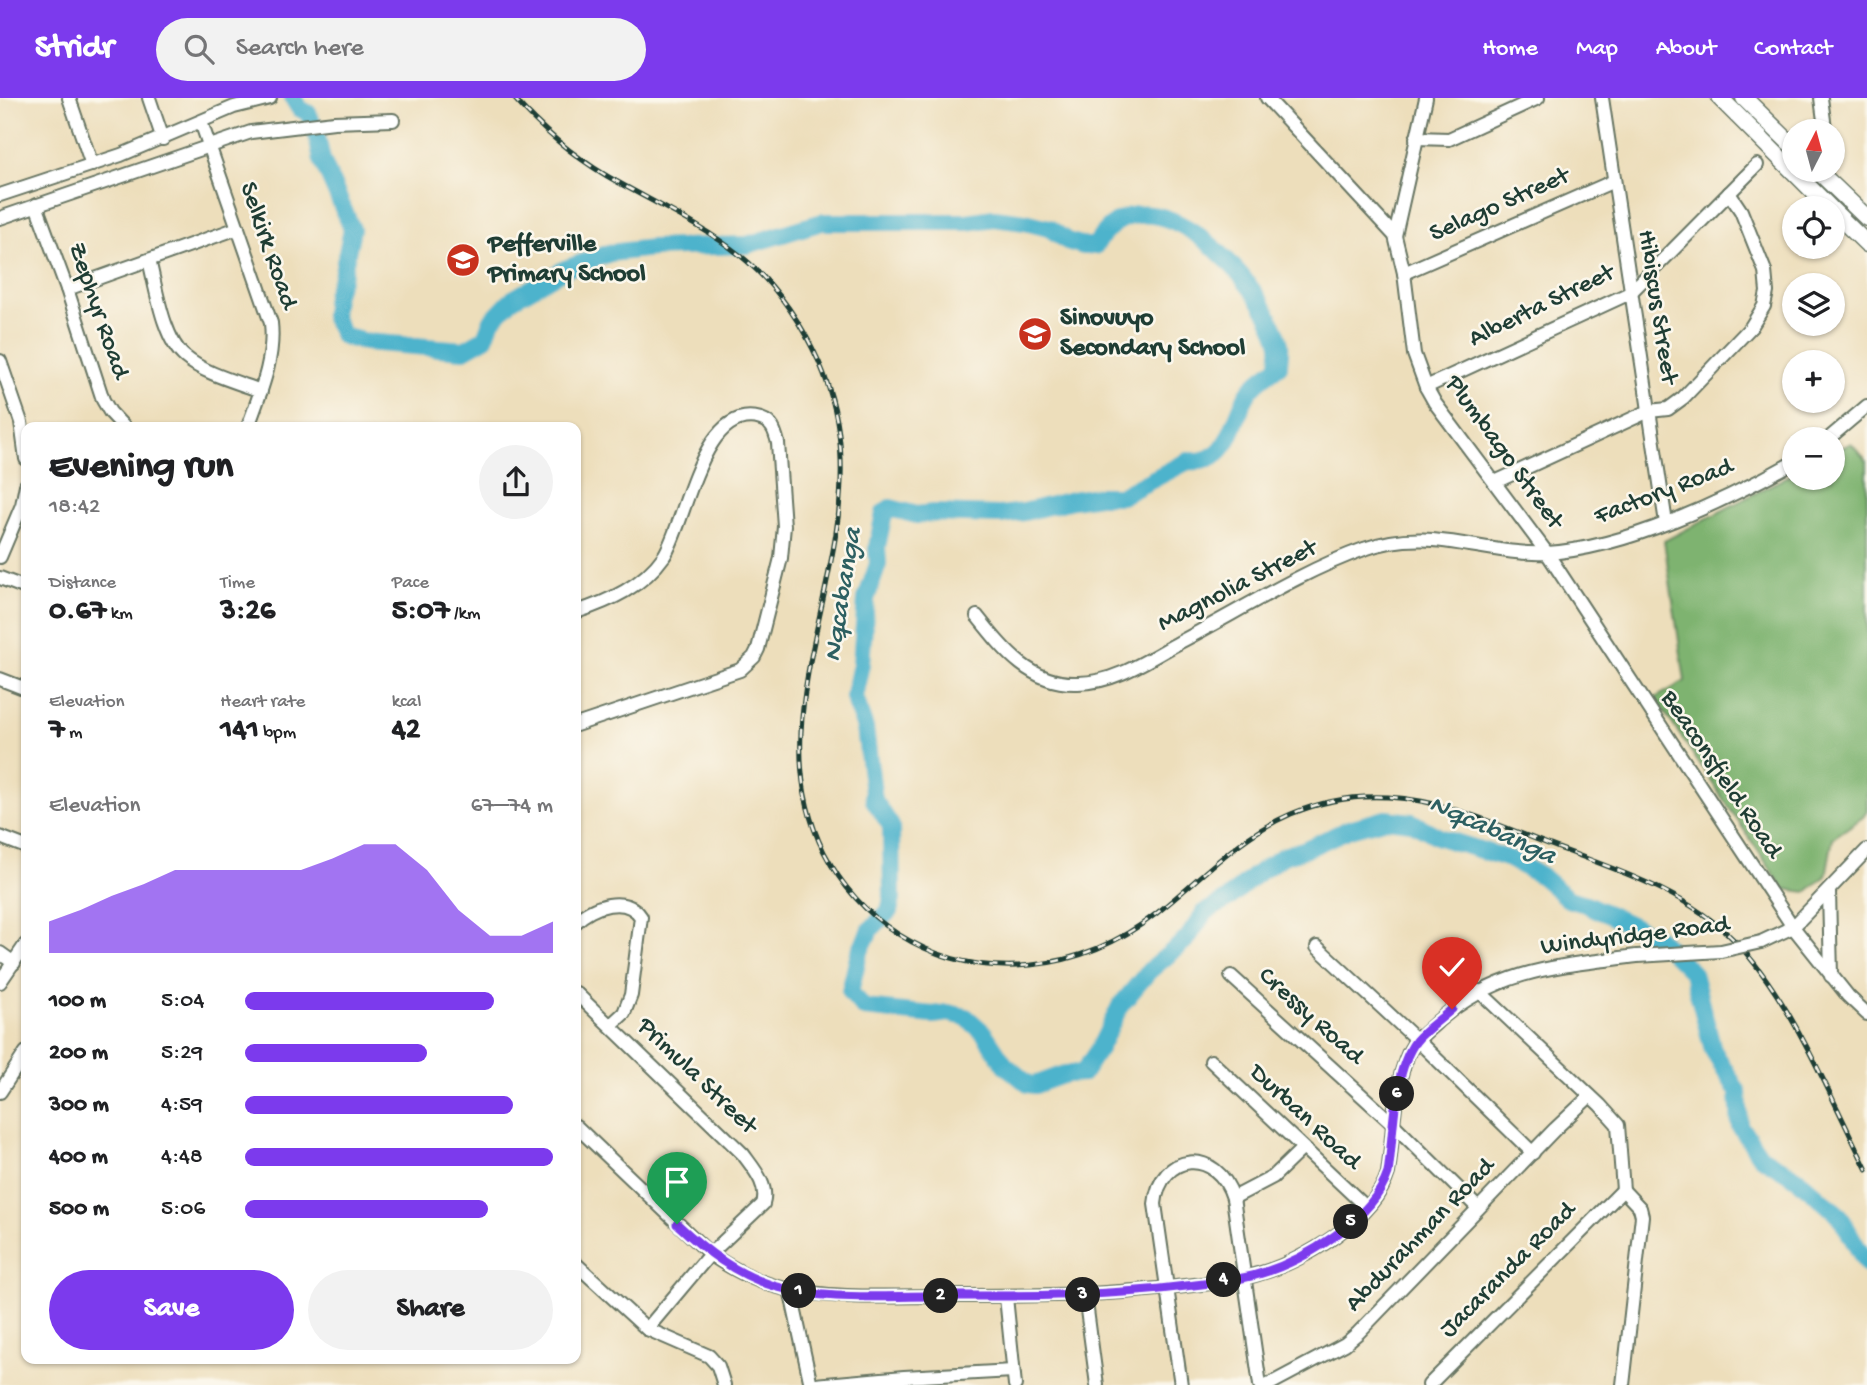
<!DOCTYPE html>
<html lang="en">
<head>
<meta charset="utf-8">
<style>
  :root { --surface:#fff; --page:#f2f2f2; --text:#202124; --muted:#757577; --accent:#7c3aed }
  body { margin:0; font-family:"Gochi Hand",sans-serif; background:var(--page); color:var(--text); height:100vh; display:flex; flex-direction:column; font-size:26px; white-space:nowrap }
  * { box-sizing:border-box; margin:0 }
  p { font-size:23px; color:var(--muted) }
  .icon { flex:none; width:38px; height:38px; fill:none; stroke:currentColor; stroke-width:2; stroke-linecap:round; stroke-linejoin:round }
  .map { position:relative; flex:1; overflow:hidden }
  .details { position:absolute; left:21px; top:324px; width:560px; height:942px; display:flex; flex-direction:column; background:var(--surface); border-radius:14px; box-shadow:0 2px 5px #0004 }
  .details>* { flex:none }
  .needle { width:46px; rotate:6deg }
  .tools { position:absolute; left:1782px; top:21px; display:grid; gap:14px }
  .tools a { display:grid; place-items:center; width:63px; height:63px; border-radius:50%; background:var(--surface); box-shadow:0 2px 5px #0004; font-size:35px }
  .pin { position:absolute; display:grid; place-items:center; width:60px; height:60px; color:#fff; margin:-72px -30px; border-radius:50% 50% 50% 0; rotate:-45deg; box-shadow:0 0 7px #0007 }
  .pin .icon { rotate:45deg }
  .km { position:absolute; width:35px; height:35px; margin:-18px; border-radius:50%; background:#222; color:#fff; font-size:19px; line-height:35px; text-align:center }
  .round { display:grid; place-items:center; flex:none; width:74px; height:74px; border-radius:37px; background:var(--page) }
  .head { display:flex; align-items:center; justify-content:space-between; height:119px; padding:0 28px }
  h1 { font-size:38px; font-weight:700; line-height:52px }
  .metrics { display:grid; grid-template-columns:repeat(3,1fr); gap:10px; height:119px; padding:7px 28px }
  .metrics div { display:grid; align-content:center }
  .metrics b { font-size:30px; font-weight:700 }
  .metrics small { font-size:19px; font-weight:400 }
  .metrics p { font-size:19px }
  .chart { height:196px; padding:14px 28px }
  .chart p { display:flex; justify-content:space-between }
  .chart svg { width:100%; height:126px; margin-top:7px; fill:var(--accent); opacity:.7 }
  .button { display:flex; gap:14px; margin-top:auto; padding:14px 28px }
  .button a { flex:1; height:80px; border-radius:42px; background:var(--accent); color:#fff; font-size:28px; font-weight:700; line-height:80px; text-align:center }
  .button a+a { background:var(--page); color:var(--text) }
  ul { padding:0 28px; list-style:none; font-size:23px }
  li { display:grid; grid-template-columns:112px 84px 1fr; align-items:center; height:52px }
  li i { height:18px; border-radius:9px; background:var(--accent) }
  header { display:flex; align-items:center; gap:42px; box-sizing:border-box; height:98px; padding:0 35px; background:var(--accent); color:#fff }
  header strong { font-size:33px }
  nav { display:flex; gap:38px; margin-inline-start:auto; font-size:24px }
  .search { width:490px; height:63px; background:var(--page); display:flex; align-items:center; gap:18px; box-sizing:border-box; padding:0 24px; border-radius:38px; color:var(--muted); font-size:26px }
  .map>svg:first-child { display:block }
</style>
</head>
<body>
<header>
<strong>Stridr</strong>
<div class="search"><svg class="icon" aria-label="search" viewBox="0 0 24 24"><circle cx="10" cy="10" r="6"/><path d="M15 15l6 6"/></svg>Search here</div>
<nav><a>Home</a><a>Map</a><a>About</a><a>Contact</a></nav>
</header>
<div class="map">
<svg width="1867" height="1287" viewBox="0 0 1867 1287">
  <rect width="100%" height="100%" fill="#fbf7ec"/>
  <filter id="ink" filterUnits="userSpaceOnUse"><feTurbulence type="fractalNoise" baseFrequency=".0143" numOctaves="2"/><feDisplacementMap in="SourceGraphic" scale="14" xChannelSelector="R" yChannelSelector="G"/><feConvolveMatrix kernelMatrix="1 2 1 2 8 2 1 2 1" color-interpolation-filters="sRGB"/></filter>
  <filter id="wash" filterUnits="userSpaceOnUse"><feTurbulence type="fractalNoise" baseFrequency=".00686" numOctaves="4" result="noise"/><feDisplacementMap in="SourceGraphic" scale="28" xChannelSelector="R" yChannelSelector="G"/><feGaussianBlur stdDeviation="1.57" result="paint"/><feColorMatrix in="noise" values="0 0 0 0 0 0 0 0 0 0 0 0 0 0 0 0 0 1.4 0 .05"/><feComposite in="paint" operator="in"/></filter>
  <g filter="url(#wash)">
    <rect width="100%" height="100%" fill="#eddebb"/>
    <!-- forest -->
    <polygon fill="#7eb36f" stroke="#4e7852" stroke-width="2" points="1851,345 1867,363 1867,713 1863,719 1833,740 1826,778 1806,794 1784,791 1655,600 1685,583 1664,443 1794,375 1794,380 1832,380 1832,355"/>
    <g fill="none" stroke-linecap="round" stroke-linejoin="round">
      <!-- river -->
      <path stroke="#4db3cc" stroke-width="18" d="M 293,0 L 299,10 L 308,15 L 316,34 L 322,62 L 352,131 L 342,179 L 335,197 L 333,218 L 343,238 L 365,244 L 464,252 L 485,240 L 492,222 L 511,202 L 565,171 L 610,155 L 652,150 L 747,147 L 822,124 L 967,124 L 994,120 L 1025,124 L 1049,130 L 1067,143 L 1084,148 L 1095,148 C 1148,58 1264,183 1280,246 C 1281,253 1279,261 1279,268 C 1269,276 1256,283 1249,294 C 1231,321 1233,367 1188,363 L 1121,398 L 1098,398 L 1072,402 L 1024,414 L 1000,417 L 933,415 L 917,417 L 890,410 L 884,415 L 877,449 L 878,466 L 866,501 L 861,566 L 854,599 L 865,630 L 874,702 L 891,728 L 892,801 L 889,813 L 870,832 L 859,855 L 850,894 L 864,910 L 933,917 L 948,915 L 966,919 L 984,935 L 1005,967 L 1028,986 L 1035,987 L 1065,976 L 1083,975 L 1100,949 L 1120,908 L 1149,873 L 1187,841 L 1204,815 L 1228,801 L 1254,778 L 1283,758 L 1306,751 L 1349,731 L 1386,721 L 1412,724 L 1439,739 L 1509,761 L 1540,777 L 1568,801 L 1586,806 L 1658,840 L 1693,875 L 1713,952 L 1738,994 L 1740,1028 L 1760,1058 L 1798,1081 L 1840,1118 L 1867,1167"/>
    </g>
  </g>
  <g filter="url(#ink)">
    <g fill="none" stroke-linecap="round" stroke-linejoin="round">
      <!-- minor casing -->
      <g stroke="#677563" stroke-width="16">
        <g id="minor">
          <polyline points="69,0 92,67"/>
          <polyline points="149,0 163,41"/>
          <polyline points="1267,0 1395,138 1404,175 1414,256 1426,289 1435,305 1547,455 1793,829 1848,898 1867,916"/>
          <polyline points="1602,0 1666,425"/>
          <polyline points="1821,0 1825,30"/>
          <path d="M 201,24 L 271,225 C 275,261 260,295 248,329"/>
          <polyline points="1416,40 1449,41 1538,0"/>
          <polyline points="0,97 121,57 234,9 270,0"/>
          <polyline points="36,107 67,191 103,302 110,314 124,329"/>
          <polyline points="0,120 251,34 334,24 393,22"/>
          <polyline points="1395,138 1426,0"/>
          <path d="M 149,162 C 156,189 163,241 185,259 C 205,276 237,284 261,293"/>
          <polyline points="1404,175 1614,83"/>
          <polyline points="67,191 238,130"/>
          <polyline points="0,263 21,324 26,361"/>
          <polyline points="1426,289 1630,195 1757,67"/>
          <polyline points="1828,341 1867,308"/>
          <polyline points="1495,384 1649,313 1668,311 1683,300 1751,229 1764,208 1767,194 1765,173 1741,113 1729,95"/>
          <polyline points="0,459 22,407 26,387"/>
          <polyline points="0,480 26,490"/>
          <path d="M 576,514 C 610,503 643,488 664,458 C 686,425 702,303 761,321 C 773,325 775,334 778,345 L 784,428 L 781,460 L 758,551 L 754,559 L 740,572 L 576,627"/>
          <path d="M 977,518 C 1004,552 1031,587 1078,585 C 1115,585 1149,561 1180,544 C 1239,513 1302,473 1364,451 C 1432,426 1482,458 1547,455 C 1626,450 1725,403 1794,364"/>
          <polyline points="0,581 26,591"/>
          <polyline points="0,739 26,749"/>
          <polyline points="1829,793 1831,878"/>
          <path d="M 576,824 C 591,808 627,796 641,819 L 631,897 L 624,915 L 611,927"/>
          <polyline points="1761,844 1793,829 1867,752"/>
          <polyline points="1317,849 1417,942 1533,1055"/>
          <polyline points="0,855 14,865"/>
          <polyline points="1231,878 1392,1025 1478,1110"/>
          <polyline points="0,884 26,846"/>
          <polyline points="1479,893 1600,1007 1618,1027 1623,1092"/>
          <path d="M 576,895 L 743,1056 C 753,1070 769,1087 763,1106 L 710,1156 L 647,1231"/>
          <polyline points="1211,963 1366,1109"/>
          <polyline points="0,994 26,954"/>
          <path d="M 576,1028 L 710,1156 C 731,1170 756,1184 782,1190 C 835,1202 891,1198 946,1198 C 1026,1198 1105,1198 1185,1188 C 1209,1185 1235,1183 1258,1176 C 1303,1164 1374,1121 1388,1075 C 1394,1035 1392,992 1409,954 C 1415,941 1428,933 1438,923 C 1500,870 1560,868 1637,858"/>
          <polyline points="1623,1092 1640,1110 1642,1118 1623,1287"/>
          <polyline points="1233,1100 1273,1079 1303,1050"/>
          <polyline points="576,1166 647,1231 709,1258 718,1268 724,1287"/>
          <polyline points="790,1191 811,1287"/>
          <polyline points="1085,1197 1097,1287"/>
          <polyline points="1006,1199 1015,1287"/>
          <polyline points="815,1287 904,1279 1013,1273"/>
          <path d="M 1181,1287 L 1155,1106 C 1160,1054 1217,1049 1233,1100 L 1260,1287"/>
          <polyline points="1268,1287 1345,1246 1358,1235 1555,1031 1590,998"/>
          <polyline points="1429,1287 1623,1092"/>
        </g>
      </g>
      <!-- major casing -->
      <g stroke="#677563" stroke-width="19">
        <g id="major">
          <polyline points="1720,0 1830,110"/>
          <polyline points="1744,0 1794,49"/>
          <polyline points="1817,72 1867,120"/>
          <polyline points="1832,112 1867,146"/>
        </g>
      </g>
      <!-- minor -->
      <use href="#minor" stroke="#fff" stroke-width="12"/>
      <!-- major -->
      <use href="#major" stroke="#fff" stroke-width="16"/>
      <!-- rail casing -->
      <g stroke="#1f3d34" stroke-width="5">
        <path id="rail" d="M 514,0 C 541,31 572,57 607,78 C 652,104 700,125 741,158 C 775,186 801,224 819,264 C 832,294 840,329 841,361 C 846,493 761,628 824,754 C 841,787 867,816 898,836 C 981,888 1082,874 1157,815 C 1200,781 1239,738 1291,716 C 1322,703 1354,697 1388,699 C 1444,702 1496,726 1548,746 C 1613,771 1683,791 1734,842 C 1791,900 1830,998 1867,1072"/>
      </g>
      <!-- rail -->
      <use href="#rail" stroke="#fbf7ec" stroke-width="2.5" stroke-dasharray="8" stroke-linecap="butt"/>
      <!-- minor-bridge casing -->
      <g stroke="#677563" stroke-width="16" stroke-linecap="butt">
        <polyline id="minor-bridge" points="1637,858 1721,853 1761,844"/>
      </g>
      <!-- minor-bridge -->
      <use href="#minor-bridge" stroke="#fff" stroke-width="12"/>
    </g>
  </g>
  <g fill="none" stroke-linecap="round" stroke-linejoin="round" filter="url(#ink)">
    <!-- route casing -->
    <g stroke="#fff" stroke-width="14">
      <path id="route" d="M 677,1126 C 706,1153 735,1176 774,1188 C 824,1203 880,1198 932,1198 C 1017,1198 1101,1199 1186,1188 C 1210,1185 1236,1183 1259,1176 C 1304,1163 1373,1121 1388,1075 C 1394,1037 1392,975 1416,943 C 1426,931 1441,921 1452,911"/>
    </g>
    <!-- route -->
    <use href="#route" stroke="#7c3aed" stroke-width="9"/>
  </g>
  <!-- icons -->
  <defs>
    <g id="school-disc" transform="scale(1.75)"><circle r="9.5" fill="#c8321e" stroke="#fbf7ec"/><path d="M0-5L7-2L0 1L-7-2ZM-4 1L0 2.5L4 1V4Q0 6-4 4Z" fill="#fff"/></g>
  </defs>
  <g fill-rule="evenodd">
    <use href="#school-disc" x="463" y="162"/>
    <use href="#school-disc" x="1035" y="236"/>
  </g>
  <g text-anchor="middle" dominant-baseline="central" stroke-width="5" stroke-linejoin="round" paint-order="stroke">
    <!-- street labels -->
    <g font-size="26" fill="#1f3d34" stroke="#fbf7ec">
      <text transform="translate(1500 108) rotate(-24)">Selago Street</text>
      <text transform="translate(267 148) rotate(71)">Selkirk Road</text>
      <text transform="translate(1542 209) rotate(-26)">Alberta Street</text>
      <text transform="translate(1656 209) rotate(81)">Hibiscus Street</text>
      <text transform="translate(97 213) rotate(71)">Zephyr Road</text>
      <text transform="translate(1503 355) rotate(54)">Plumbago Street</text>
      <text transform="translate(1664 395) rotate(-21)">Factory Road</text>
      <text transform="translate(1238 489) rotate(-27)">Magnolia Street</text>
      <text transform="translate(1720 677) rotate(56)">Beaconsfield Road</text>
      <text transform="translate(1635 839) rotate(-7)">Windyridge Road</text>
      <text transform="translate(1310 919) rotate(42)">Cressy Road</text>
      <text transform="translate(696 979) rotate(44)">Primula Street</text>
      <text transform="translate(1304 1020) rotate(43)">Durban Road</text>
      <text transform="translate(1421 1138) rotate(-46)">Abdurahman Road</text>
      <text transform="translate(1509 1173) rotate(-45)">Jacaranda Road</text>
    </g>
    <!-- poi labels -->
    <g font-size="26" font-weight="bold" fill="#1f3d34" stroke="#fbf7ec" text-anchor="start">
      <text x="488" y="147">Pefferville<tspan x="488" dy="30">Primary School</tspan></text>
      <text x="1060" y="221">Sinovuyo<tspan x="1060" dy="30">Secondary School</tspan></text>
    </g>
    <!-- water labels -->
    <g font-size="28" font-style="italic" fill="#2d6062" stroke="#fbf7ec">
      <text transform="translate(844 497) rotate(-81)">Nqcabanga</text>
      <text transform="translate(1492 733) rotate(24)">Nqcabanga</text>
    </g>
  </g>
</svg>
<div class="tools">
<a><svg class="needle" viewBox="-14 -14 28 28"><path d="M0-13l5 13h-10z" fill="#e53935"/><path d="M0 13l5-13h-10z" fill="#757577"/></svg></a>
<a><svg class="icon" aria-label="locate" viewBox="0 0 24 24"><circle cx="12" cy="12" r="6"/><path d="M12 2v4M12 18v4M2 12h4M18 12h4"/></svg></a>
<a><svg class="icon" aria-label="layers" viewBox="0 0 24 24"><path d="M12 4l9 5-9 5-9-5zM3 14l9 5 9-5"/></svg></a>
<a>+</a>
<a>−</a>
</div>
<div class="pin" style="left:677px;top:1126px;background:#1e9e55"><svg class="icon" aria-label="arrive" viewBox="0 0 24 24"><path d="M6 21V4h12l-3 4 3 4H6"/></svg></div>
<div class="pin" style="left:1452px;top:911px;background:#d93025"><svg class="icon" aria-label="check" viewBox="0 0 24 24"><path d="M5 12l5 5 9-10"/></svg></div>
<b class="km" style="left:799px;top:1193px">1</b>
<b class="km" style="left:941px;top:1198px">2</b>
<b class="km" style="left:1083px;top:1197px">3</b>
<b class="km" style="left:1224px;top:1182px">4</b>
<b class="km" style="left:1351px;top:1124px">5</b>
<b class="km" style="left:1397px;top:996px">6</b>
<section class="details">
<div class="head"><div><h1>Evening run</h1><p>18:42</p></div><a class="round"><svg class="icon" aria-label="share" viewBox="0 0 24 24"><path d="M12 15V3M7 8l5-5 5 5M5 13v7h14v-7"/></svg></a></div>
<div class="metrics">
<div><p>Distance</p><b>0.67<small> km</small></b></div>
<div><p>Time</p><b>3:26</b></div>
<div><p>Pace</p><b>5:07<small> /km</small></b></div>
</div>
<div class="metrics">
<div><p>Elevation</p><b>7<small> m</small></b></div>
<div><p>Heart rate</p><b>141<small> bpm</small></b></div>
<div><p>kcal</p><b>42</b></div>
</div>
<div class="chart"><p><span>Elevation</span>67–74 m</p>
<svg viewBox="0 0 160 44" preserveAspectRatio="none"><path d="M0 44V33L10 29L20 24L30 20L40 15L50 15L60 15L70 15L80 15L90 11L100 6L110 6L120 15L130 29L140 38L150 38L160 33V44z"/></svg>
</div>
<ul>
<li><b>100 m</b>5:04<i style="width:81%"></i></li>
<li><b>200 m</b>5:29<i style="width:59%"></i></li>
<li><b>300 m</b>4:59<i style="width:87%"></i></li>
<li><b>400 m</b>4:48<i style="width:100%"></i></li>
<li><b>500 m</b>5:06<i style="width:79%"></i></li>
</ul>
<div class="button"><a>Save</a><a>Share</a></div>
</section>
</div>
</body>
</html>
